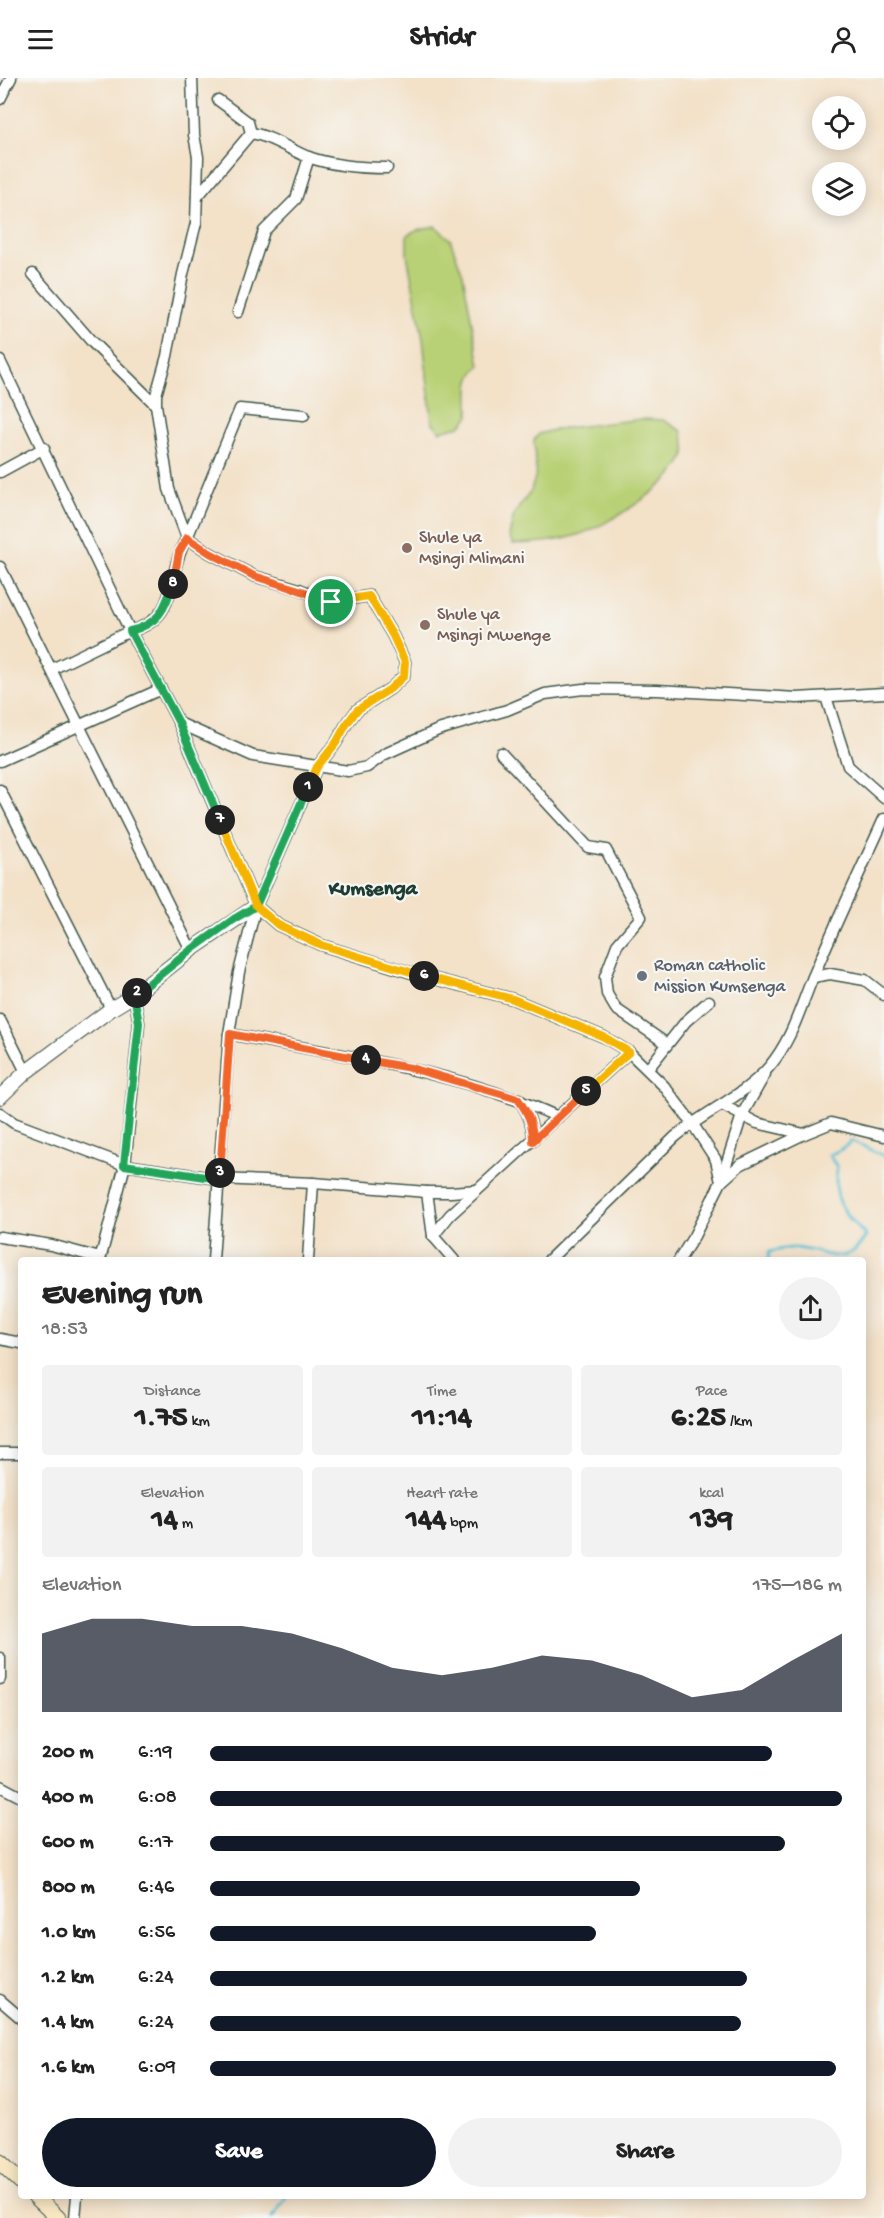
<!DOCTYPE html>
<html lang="en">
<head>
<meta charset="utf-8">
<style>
  :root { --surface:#fff; --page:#f2f2f2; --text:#222; --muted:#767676; --accent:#111827 }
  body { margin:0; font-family:"Gochi Hand",sans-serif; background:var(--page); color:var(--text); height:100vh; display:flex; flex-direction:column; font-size:22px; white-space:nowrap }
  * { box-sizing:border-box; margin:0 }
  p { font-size:20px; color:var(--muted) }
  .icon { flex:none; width:33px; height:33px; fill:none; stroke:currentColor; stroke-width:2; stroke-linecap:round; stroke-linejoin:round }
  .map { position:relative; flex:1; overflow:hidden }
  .side { position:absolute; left:18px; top:1179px; width:848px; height:942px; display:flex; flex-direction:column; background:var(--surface); border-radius:6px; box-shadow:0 3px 15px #0003 }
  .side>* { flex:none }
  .tools { position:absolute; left:812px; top:18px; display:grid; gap:12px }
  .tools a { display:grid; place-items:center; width:54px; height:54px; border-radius:50%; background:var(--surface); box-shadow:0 3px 15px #0003; font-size:30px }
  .pin { position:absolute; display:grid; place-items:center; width:51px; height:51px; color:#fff; margin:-26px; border:3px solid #fff; border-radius:50%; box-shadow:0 2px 6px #0007 }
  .km { position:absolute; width:30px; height:30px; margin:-15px; border-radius:50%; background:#222; color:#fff; font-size:16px; line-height:30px; text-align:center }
  .round { display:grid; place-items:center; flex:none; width:63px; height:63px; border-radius:32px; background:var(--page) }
  .headline { display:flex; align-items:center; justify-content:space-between; height:102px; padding:0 24px }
  h1 { font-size:33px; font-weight:700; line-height:45px }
  .metrics { display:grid; grid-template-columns:repeat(3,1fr); gap:9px; height:102px; padding:6px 24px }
  .metrics div { display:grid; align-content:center; border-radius:6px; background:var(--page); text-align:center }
  .metrics b { font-size:30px; font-weight:700 }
  .metrics small { font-size:16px; font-weight:400 }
  .metrics p { font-size:16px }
  .chart { height:168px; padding:12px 24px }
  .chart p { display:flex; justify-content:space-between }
  .chart svg { width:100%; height:108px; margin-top:6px; fill:var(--accent); opacity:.7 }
  .button { display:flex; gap:12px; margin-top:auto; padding:12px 24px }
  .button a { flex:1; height:69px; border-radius:36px; background:var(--accent); color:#fff; font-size:24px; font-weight:700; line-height:69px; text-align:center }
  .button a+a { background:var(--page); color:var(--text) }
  ul { padding:0 24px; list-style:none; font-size:20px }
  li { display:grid; grid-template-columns:96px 72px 1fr; align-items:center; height:45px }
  li i { height:15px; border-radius:8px; background:var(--accent) }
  header { display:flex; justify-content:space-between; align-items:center; height:78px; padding:0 24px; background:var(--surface); font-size:27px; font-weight:700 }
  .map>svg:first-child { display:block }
</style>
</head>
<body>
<header><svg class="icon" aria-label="menu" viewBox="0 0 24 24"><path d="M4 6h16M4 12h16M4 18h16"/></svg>Stridr<svg class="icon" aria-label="person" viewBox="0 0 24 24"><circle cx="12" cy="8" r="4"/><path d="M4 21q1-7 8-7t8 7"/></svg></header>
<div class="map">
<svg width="884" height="2140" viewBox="0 0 884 2140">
  <rect width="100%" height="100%" fill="#f6f6f2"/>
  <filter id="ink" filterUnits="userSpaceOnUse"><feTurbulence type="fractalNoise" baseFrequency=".0167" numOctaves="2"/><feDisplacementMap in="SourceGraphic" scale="12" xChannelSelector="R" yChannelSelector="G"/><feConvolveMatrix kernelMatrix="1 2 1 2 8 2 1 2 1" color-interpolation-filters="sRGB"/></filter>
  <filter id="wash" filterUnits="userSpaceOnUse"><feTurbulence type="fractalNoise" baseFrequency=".008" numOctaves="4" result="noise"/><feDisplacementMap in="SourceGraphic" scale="24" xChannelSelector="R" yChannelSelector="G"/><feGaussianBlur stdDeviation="1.35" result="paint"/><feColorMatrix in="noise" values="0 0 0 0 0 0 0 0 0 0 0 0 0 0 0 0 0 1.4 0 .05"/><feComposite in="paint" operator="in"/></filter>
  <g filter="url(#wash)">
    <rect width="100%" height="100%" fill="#f3e1c8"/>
    <!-- green -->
    <g fill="#b9d176" stroke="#6c8755" stroke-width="1.5">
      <path d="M 435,148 L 450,161 L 463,197 L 480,288 C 464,301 470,319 469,338 L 460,348 L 440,353 L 432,344 L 423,261 L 407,176 L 407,157 L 416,152 Z"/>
      <path d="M 642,341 L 663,342 L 682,353 C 683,360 687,370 685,376 C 677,405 605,449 577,457 C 557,464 534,465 513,466 L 509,458 L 514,436 L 531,413 L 536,396 L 534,362 L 539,356 L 557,351 Z"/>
    </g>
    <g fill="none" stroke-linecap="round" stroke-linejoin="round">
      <!-- stream -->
      <g stroke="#59c0d6" stroke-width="3">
        <path d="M 768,1182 L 769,1174 C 776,1173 785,1170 792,1170 C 825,1170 844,1195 866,1158 C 844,1135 832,1123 837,1089 L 829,1077 L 840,1072 L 852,1063 L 884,1078"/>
        <polyline points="272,2140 287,2118"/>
      </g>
    </g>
  </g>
  <g filter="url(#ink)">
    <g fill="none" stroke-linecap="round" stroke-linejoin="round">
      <!-- minor casing -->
      <g stroke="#3f564a" stroke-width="13">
        <g id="minor">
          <polyline points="0,21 11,0"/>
          <polyline points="218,22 248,44 251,55"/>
          <path d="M 197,119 L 251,55 C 271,58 290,72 308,79 C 334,88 360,90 387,90"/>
          <polyline points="33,196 92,264 156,327"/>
          <polyline points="238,234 264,153 296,121 309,79"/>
          <polyline points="0,283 130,553 179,645 256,828 278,847 321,867 412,895 513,921 604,959 629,974 664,1008 692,1045 716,1082 721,1104"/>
          <polyline points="0,394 44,370"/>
          <polyline points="0,489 191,872"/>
          <path d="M 52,591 L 130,553 C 182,540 165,495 187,460 L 169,411 L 156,327 L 156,317 L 167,278 L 183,196 L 196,145 L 198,79 L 194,57 L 192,0"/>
          <polyline points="826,619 848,688 884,720"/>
          <polyline points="179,645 253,678 348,693 367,689 385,676 438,652 507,632 545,616 583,611 657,612 797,620 884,615"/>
          <polyline points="501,675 588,769 606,772 641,839 617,867 605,899 607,916 616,931 667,966"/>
          <polyline points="0,683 161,611"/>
          <polyline points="0,712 111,931"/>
          <polyline points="813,899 830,896 865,902 884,917"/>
          <polyline points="0,942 26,994"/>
          <path d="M 229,956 C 340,977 455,992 558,1039"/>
          <polyline points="648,991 686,943 709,923"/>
          <path d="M 519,1021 C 528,1035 533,1046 533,1063"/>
          <polyline points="722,1027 757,1045 804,1056 831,1045 884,1058"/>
          <polyline points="0,1035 14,1045 125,1087 219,1101 313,1105 427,1114 451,1114 477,1112"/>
          <polyline points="721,1103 742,1037 765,996"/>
          <polyline points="427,1114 433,1158 454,1182"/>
          <polyline points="433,1158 450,1137 629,974"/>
          <polyline points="0,1159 51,1167 100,1180"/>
          <polyline points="100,1182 125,1087 139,945 134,917"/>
          <polyline points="213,1182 229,956 239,894 256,828 317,689 336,665 346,647 357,632 390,611 404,598 405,584 393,558 369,518 331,524 299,511 254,498 210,475 187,460 240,331 304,337"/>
          <polyline points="308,1182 313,1105"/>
          <path d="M 549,1182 L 675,1059 C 704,1034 744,1018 769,989 C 792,962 800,930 813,899 C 835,846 860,794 884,741"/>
          <polyline points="679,1182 694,1158 721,1104 740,1087 804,1056"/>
          <polyline points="0,1261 21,1265"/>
          <polyline points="0,1375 21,1375"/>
          <polyline points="0,1580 0,1601"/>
          <polyline points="0,1708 21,1719"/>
          <polyline points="0,1922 21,1940"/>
          <polyline points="75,2140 77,2118"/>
        </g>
      </g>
      <!-- tertiary casing -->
      <g stroke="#3f564a" stroke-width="16">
        <polyline id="tertiary" points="0,1019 26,994 111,931 134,917 191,872 256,828"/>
      </g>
      <!-- secondary casing -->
      <g stroke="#3f564a" stroke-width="17">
        <g id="secondary">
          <polyline points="0,2084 21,2104"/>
          <polyline points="35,2118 58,2140"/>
        </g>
      </g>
      <!-- minor -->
      <use href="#minor" stroke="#fff" stroke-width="10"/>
      <!-- tertiary -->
      <use href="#tertiary" stroke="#fff" stroke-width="14"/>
      <!-- secondary -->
      <use href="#secondary" stroke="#f9e7c3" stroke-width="15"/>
    </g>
  </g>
  <g fill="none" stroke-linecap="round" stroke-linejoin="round" filter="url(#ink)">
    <!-- split-1 casing -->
    <g stroke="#fff" stroke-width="12">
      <polyline id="split-1" points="308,709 317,689 336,665 346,647 357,632 390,611 404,598 405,584 393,558 369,518 331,524"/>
    </g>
    <!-- split-2 casing -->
    <g stroke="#fff" stroke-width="12">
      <polyline id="split-2" points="137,915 191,872 234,841 256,828 308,709"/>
    </g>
    <!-- split-3 casing -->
    <g stroke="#fff" stroke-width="12">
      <polyline id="split-3" points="137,915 134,917 139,945 124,1087 219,1101 220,1095"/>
    </g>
    <!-- split-4 casing -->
    <g stroke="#fff" stroke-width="12">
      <polyline id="split-4" points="220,1095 230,956 366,982"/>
    </g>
    <!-- split-5 casing -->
    <g stroke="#fff" stroke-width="12">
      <path id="split-5" d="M 366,982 L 411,990 L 518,1021 C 528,1035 533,1046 533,1063 L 586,1013"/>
    </g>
    <!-- split-6 casing -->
    <g stroke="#fff" stroke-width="12">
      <polyline id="split-6" points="424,898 513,921 604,959 629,974 586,1013"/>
    </g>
    <!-- split-7 casing -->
    <g stroke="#fff" stroke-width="12">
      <polyline id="split-7" points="220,742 256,828 278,847 321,867 424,898"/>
    </g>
    <!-- split-8 casing -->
    <g stroke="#fff" stroke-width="12">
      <path id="split-8" d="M 173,506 C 164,532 159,546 130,553 L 179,645 L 220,742"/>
    </g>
    <!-- split-9 casing -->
    <g stroke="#fff" stroke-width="12">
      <polyline id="split-9" points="173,506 179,474 187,460 210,475 254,498 299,512 331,524"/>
    </g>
    <!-- split-1 -->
    <use href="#split-1" stroke="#f5b400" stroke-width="8"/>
    <!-- split-2 -->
    <use href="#split-2" stroke="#22a559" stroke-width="8"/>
    <!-- split-3 -->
    <use href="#split-3" stroke="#22a559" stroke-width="8"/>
    <!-- split-4 -->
    <use href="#split-4" stroke="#f0652b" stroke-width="8"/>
    <!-- split-5 -->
    <use href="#split-5" stroke="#f0652b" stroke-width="8"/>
    <!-- split-6 -->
    <use href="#split-6" stroke="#f5b400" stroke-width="8"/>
    <!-- split-7 -->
    <use href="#split-7" stroke="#f5b400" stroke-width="8"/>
    <!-- split-8 -->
    <use href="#split-8" stroke="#22a559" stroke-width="8"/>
    <!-- split-9 -->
    <use href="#split-9" stroke="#f0652b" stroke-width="8"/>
  </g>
  <!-- markers -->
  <g fill="#8d6e63" stroke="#f6f6f2" stroke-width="2">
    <circle cx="407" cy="470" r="6"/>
    <circle cx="425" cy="547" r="6"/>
  </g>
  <circle fill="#6b7280" stroke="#f6f6f2" stroke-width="2" cx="642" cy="898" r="6"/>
  <g text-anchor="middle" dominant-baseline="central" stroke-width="4.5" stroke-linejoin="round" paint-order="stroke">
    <!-- education labels -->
    <g font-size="18" fill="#785e54" stroke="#f6f6f2" text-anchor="start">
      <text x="419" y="460">Shule ya<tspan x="419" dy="21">Msingi Mlimani</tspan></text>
      <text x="437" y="537">Shule ya<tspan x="437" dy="21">Msingi Mwenge</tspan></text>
    </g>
    <!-- worship labels -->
    <g font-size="18" fill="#5b616d" stroke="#f6f6f2" text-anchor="start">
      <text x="654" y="888">Roman catholic<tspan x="654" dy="21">Mission Kumsenga</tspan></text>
    </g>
    <!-- quarter labels -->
    <g font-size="21" font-weight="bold" fill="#1f3d34" stroke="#f6f6f2">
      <text x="373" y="812">Kumsenga</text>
    </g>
  </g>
</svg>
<div class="tools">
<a><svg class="icon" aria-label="locate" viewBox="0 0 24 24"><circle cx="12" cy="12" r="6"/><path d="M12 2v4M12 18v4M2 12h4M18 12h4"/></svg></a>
<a><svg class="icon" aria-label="layers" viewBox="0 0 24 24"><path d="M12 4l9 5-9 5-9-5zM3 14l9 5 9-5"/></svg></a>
</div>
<div class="pin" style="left:331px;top:524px;background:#1e9e55"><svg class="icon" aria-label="arrive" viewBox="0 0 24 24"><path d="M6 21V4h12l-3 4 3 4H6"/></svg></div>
<b class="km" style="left:308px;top:709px">1</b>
<b class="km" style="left:137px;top:915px">2</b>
<b class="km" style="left:220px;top:1095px">3</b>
<b class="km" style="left:366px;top:982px">4</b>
<b class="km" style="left:586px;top:1013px">5</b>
<b class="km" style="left:424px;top:898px">6</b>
<b class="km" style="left:220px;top:742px">7</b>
<b class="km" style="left:173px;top:506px">8</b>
<section class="side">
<div class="headline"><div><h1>Evening run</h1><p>18:53</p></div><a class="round"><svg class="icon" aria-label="share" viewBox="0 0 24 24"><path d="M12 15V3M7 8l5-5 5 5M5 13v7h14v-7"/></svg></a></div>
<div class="metrics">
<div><p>Distance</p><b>1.75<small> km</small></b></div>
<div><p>Time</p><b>11:14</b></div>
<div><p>Pace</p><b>6:25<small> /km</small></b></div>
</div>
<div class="metrics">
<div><p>Elevation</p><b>14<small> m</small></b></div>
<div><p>Heart rate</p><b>144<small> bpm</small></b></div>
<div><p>kcal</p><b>139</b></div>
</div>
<div class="chart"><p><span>Elevation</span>175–186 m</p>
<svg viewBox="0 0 160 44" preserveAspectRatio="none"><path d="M0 44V12L10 6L20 6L30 9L40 9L50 12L60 18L70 26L80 29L90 26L100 21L110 23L120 29L130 38L140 35L150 23L160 12V44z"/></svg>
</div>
<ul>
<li><b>200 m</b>6:19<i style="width:89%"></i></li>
<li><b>400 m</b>6:08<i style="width:100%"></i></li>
<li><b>600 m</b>6:17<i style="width:91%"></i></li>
<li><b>800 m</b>6:46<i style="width:68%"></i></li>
<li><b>1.0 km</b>6:56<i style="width:61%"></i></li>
<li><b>1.2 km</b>6:24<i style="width:85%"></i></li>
<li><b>1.4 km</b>6:24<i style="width:84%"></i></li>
<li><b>1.6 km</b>6:09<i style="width:99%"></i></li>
</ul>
<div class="button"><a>Save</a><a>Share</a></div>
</section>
</div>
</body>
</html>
